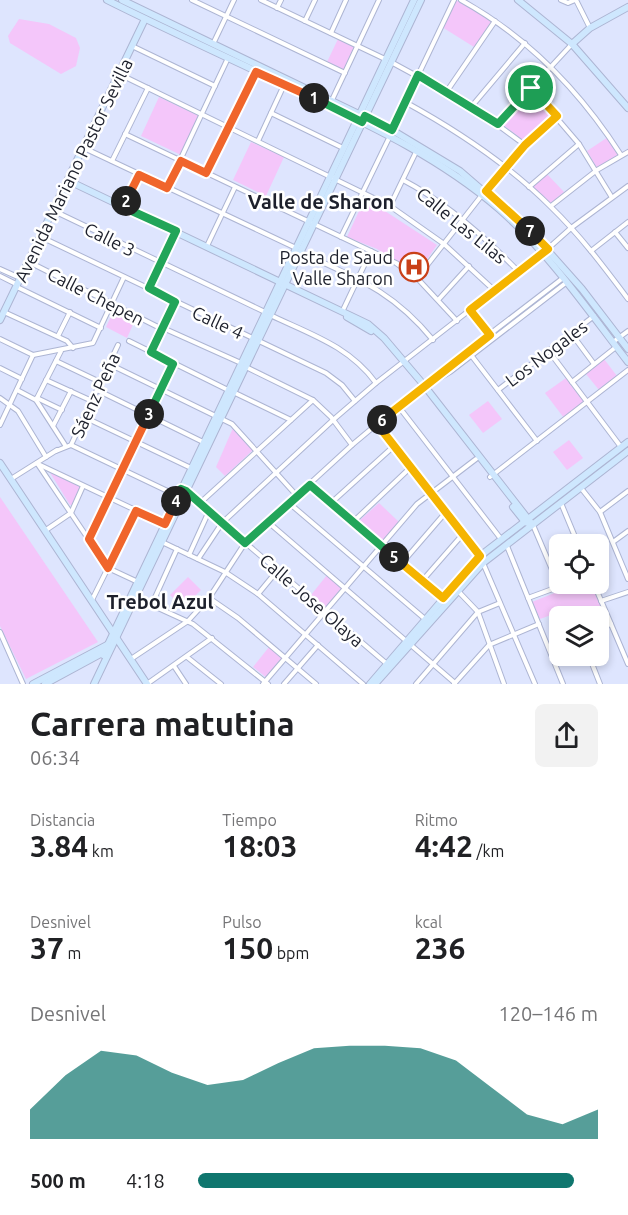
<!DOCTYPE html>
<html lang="es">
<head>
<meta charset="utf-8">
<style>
  :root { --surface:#fff; --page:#f2f2f2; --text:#202124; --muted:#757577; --accent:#0f766e }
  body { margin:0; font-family:Ubuntu,sans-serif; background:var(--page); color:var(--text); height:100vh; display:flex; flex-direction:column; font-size:22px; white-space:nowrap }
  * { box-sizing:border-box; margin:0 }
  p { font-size:20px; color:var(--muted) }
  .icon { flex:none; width:33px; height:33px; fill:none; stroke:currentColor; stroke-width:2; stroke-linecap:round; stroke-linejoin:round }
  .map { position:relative; height:684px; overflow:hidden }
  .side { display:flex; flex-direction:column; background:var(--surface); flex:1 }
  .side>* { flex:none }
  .tools { position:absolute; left:549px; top:534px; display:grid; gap:12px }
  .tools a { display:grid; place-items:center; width:60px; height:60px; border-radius:9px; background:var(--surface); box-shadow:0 3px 9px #0003; font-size:30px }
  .pin { position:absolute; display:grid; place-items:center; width:51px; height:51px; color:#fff; margin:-26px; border:3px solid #fff; border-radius:50%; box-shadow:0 2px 6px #0007 }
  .km { position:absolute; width:30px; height:30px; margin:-15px; border-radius:50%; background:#222; color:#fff; font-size:16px; line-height:30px; text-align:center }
  .round { display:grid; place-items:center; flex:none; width:63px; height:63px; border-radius:9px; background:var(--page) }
  .overview { display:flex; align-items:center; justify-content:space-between; height:102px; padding:0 30px }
  h1 { font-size:33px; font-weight:600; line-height:45px }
  .metrics { display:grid; grid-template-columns:repeat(3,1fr); gap:9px; height:102px; padding:6px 30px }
  .metrics div { display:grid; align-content:center }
  .metrics b { font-size:30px; font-weight:600 }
  .metrics small { font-size:16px; font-weight:400 }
  .metrics p { font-size:16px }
  .chart { height:168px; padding:12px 30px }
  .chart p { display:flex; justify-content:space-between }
  .chart svg { width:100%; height:108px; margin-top:6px; fill:var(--accent); opacity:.7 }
  ul { padding:0 30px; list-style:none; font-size:20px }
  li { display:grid; grid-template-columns:96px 72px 1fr; align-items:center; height:45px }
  li i { height:15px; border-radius:8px; background:var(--accent) }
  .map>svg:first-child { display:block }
</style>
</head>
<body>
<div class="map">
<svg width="628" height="684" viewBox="0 0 628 684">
  <rect width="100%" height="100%" fill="#dee5fe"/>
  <!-- green -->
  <g fill="#f4c6fa">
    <polygon points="456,0 492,21 474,47 442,27"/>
    <polygon points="19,19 49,24 76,38 80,48 76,66 61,74 10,43 8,36"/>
    <polygon points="338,39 355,47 344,70 327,62"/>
    <polygon points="530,91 552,115 525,142 501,123"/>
    <polygon points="159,97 199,116 181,155 141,136"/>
    <polygon points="608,137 619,154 597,168 587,151"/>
    <polygon points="251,142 284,157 266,196 233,180"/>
    <polygon points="546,173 564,192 550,204 531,186"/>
    <polygon points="365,198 437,245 418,272 413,273 377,249 347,237"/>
    <polygon points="114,310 135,320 127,338 106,327"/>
    <polygon points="604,359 617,376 599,390 586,374"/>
    <polygon points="566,378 584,402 564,418 545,393"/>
    <polygon points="488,401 502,419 483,433 469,415"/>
    <polygon points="233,428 253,450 225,476 216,467"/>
    <polygon points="569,440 583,458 567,470 553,452"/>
    <polygon points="49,471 81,487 72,505 70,505"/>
    <polygon points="0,497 98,642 26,679 0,626"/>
    <polygon points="379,503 400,523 383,542 359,521"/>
    <polygon points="327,575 342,588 326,608 311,595"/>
    <polygon points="188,577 201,590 183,608 170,595"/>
    <polygon points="577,584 592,584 608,622 599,626 598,616 560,616 559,635 551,615 540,619 532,602"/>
    <polygon points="269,647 283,658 267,678 253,667"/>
  </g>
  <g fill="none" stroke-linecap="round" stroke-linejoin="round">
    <!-- street casing -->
    <g stroke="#adb5d3" stroke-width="6">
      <g id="street">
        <polyline points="192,0 345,73"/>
        <polyline points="261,0 385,59"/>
        <path d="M 461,0 C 528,37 580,91 621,155"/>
        <polyline points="561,0 568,3 575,0"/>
        <polyline points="576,0 590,28"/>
        <polyline points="277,8 281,0"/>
        <polyline points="305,21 315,0"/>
        <polyline points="331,33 346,0"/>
        <polyline points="213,44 234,0"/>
        <polyline points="132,46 215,86"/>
        <polyline points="391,62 472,106 525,145"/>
        <polyline points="119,74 390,206 444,244 495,291"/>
        <polyline points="531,88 579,144 611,196"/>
        <polyline points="447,91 495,21"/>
        <polyline points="332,100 379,0"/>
        <path d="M 405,102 C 458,131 508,164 551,207 C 580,235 604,267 628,299"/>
        <polyline points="472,106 525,43"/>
        <polyline points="271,113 343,148"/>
        <polyline points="498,124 572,44"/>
        <polyline points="392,130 454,0"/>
        <polyline points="125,134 396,263 417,278 457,321"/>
        <polyline points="258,141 284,85"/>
        <polyline points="84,148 296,248"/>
        <polyline points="112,161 148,88"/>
        <polyline points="206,173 256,72"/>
        <path d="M 403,180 C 447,203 485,237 519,272"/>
        <polyline points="529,187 579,144"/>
        <polyline points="167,188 228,58"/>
        <polyline points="486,191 525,145 557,116"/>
        <polyline points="390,206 416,152"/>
        <polyline points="551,206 597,170 628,152"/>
        <polyline points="124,207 139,175"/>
        <polyline points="54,211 265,312"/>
        <polyline points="615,232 628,248"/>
        <polyline points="41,237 326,373 342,385 355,401"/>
        <polyline points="341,237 390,136"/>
        <polyline points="207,246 235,187"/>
        <polyline points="591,251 628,222"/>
        <path d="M 300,252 C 356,278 392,290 433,340"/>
        <polyline points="29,262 162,329"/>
        <polyline points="0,269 20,278"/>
        <polyline points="0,276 18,285"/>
        <polyline points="417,278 482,195"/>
        <polyline points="17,287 101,328"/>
        <polyline points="149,288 175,232"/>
        <polyline points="439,299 469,266"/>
        <polyline points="343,310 371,251"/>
        <polyline points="470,310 490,335"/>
        <polyline points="4,312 67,341 73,348"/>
        <path d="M 270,315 C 310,334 349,346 376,383"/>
        <polyline points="163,328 241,363"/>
        <polyline points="571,333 594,364"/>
        <polyline points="58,336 70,312"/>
        <polyline points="0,339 33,355"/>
        <polyline points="129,341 228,390"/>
        <polyline points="613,342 628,331"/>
        <polyline points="548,350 621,447"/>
        <polyline points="151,352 175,302"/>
        <polyline points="33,355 93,343 124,277"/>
        <polyline points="471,355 537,441"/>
        <polyline points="56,361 100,382"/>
        <polyline points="109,364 232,424 297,496"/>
        <polyline points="246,367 313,400 331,417 352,445"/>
        <polyline points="0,368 22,379"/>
        <polyline points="46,380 92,401"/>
        <polyline points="572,382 616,347"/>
        <polyline points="425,387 450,372 567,282"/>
        <polyline points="17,390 36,400 65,445"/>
        <polyline points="97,390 203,442"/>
        <polyline points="498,390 594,316"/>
        <polyline points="233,392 291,420"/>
        <polyline points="0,398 18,411 46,457"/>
        <polyline points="37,398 62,410"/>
        <polyline points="36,400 61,351"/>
        <polyline points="399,407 501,539"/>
        <polyline points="84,417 191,468"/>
        <polyline points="377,424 480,556 535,684"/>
        <polyline points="0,425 33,355"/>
        <polyline points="53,426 71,391"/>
        <polyline points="71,445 178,496"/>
        <polyline points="56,451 71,445 118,345"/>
        <polyline points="37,463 108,568 138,582"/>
        <polyline points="38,464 165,524"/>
        <polyline points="490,477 628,370"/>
        <polyline points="11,479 57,450"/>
        <polyline points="310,485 443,599"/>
        <polyline points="581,488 600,512 628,579"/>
        <polyline points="185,491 387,664"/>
        <polyline points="200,503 313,400"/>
        <polyline points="289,503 425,619"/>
        <polyline points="331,503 394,446"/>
        <polyline points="561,503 578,544"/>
        <polyline points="600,512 628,491"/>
        <polyline points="268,522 455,683"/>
        <polyline points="353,522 411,467"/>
        <polyline points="533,525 559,586"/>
        <polyline points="46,530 71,513 83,486"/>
        <polyline points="89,539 173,364"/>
        <polyline points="162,542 225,572 258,594 363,684"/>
        <polyline points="613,542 628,531"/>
        <polyline points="507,546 563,684"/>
        <polyline points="189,555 209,511"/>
        <polyline points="198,559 222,523 333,420 376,383 543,253 571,228 628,186"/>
        <polyline points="402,563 446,512"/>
        <polyline points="422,581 463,534"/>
        <polyline points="594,584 628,664"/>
        <polyline points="458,591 478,612 504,684"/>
        <polyline points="258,594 277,571"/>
        <polyline points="134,597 193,624 268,684"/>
        <polyline points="209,598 238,618 316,684"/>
        <polyline points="528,598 566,584"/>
        <polyline points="92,600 136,511"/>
        <polyline points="601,601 628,592"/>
        <polyline points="152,604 177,549"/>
        <polyline points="598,629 611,624"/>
        <polyline points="0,632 23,684"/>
        <polyline points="549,649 560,645"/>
        <polyline points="589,656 600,684"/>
        <polyline points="187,657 221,684"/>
        <polyline points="131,659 188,621 209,598 245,543 352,445 426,383 563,278"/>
        <polyline points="174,666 186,684"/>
        <polyline points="147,684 212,638"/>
        <polyline points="263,684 417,504 476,459"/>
        <polyline points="284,684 318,645"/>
        <polyline points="416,684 478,612 500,603"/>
        <polyline points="454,684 489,645 539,624"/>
      </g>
    </g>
    <!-- secondary casing -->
    <g stroke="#adb5d3" stroke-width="8">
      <g id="secondary">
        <path d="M 107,0 C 169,31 233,60 296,90 C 367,124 439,157 499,209 C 549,253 587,309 628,362"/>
        <polyline points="122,0 392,130 460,171 534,235 582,289 628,349"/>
        <polyline points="518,0 572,44 628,108"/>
        <polyline points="572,44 590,28 628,7"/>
        <polyline points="69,181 368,324 384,338 423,384 532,524"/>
        <polyline points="347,317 371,331"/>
        <polyline points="0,320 145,19"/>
        <polyline points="0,463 147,684"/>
        <polyline points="513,507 525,522 532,524"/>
        <polyline points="103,655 414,0"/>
        <polyline points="33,684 107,645"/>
        <polyline points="45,684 104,652"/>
        <polyline points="94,684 421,0"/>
        <polyline points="370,684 480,556 628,442"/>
        <polyline points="375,684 483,563 628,451"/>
      </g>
    </g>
    <!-- street -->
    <use href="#street" stroke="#fff" stroke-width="4"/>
    <!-- secondary -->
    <use href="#secondary" stroke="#cee7fe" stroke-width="6"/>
  </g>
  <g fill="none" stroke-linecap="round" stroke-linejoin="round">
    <!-- split-1 casing -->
    <g stroke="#fff" stroke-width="12">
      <polyline id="split-1" points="314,98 362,122 365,116 392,130 418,75 498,124 531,88"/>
    </g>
    <!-- split-2 casing -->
    <g stroke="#fff" stroke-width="12">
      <polyline id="split-2" points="126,201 139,175 167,188 181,161 206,173 256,72 314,98"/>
    </g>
    <!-- split-3 casing -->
    <g stroke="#fff" stroke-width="12">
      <polyline id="split-3" points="126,201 123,207 176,231 149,288 175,302 151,352 173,364 149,414"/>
    </g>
    <!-- split-4 casing -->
    <g stroke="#fff" stroke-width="12">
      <polyline id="split-4" points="149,414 89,539 108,568 136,511 165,524 176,501"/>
    </g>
    <!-- split-5 casing -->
    <g stroke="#fff" stroke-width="12">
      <polyline id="split-5" points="176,501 181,489 186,491 245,543 310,485 394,557"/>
    </g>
    <!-- split-6 casing -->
    <g stroke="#fff" stroke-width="12">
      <polyline id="split-6" points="382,420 377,424 480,556 443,598 394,557"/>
    </g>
    <!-- split-7 casing -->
    <g stroke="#fff" stroke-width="12">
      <polyline id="split-7" points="382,420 490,335 470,310 548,249 530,231"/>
    </g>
    <!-- split-8 casing -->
    <g stroke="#fff" stroke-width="12">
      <polyline id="split-8" points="530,231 486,191 525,145 557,116 531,88"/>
    </g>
    <!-- split-1 -->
    <use href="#split-1" stroke="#22a559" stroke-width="8"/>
    <!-- split-2 -->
    <use href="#split-2" stroke="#f0652b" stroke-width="8"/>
    <!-- split-3 -->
    <use href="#split-3" stroke="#22a559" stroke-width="8"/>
    <!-- split-4 -->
    <use href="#split-4" stroke="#f0652b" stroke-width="8"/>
    <!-- split-5 -->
    <use href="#split-5" stroke="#22a559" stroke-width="8"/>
    <!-- split-6 -->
    <use href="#split-6" stroke="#f5b400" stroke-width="8"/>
    <!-- split-7 -->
    <use href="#split-7" stroke="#f5b400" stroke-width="8"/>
    <!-- split-8 -->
    <use href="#split-8" stroke="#f5b400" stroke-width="8"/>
  </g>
  <!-- icons -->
  <defs>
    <g id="hospital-ring" transform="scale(1.5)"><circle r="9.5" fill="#fff" stroke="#c94018" stroke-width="1.5"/><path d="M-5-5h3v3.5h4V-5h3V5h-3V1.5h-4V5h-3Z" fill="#c94018"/></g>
  </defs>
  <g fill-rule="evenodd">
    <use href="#hospital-ring" x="414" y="267"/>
  </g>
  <g text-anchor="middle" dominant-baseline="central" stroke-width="5" stroke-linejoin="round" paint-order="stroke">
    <!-- street labels -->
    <g font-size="18" fill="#1d202c" stroke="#fff">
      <text transform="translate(73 170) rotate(-64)">Avenida Mariano Pastor Sevilla</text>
      <text transform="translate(462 225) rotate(39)">Calle Las Lilas</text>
      <text transform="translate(110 239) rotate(26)">Calle 3</text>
      <text transform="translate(96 296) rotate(27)">Calle Chepen</text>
      <text transform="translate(218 322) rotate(25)">Calle 4</text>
      <text transform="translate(546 353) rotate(-37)">Los Nogales</text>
      <text transform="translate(95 395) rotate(-65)">Sáenz Peña</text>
      <text transform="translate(312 600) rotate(41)">Calle Jose Olaya</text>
    </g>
    <!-- poi labels -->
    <g font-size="18" fill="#1d202c" stroke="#fff" text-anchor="end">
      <text x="393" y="257">Posta de Saud<tspan x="393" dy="21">Valle Sharon</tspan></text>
    </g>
    <!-- neighbourhood labels -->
    <g font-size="20" font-weight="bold" fill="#1d202c" stroke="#fff">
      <text x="321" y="201">Valle de Sharon</text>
      <text x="160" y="601">Trebol Azul</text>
    </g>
  </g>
</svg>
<div class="tools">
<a><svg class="icon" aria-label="locate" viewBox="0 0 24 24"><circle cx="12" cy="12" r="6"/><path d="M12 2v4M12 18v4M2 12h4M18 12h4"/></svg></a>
<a><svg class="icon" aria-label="layers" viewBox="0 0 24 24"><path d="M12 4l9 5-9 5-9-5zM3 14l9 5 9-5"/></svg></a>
</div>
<div class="pin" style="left:531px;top:88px;background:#1e9e55"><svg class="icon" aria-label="arrive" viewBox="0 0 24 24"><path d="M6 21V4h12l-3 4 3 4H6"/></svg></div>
<b class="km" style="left:314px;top:98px">1</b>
<b class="km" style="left:126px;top:201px">2</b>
<b class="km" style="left:149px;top:414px">3</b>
<b class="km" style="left:176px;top:501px">4</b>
<b class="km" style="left:394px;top:557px">5</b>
<b class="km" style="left:382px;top:420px">6</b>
<b class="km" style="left:530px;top:231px">7</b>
</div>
<section class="side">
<div class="overview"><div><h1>Carrera matutina</h1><p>06:34</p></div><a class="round"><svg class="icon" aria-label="share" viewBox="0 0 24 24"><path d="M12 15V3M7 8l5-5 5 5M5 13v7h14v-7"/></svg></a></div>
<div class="metrics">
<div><p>Distancia</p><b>3.84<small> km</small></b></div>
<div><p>Tiempo</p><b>18:03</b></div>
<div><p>Ritmo</p><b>4:42<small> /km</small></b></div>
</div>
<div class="metrics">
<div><p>Desnivel</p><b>37<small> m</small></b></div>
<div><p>Pulso</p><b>150<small> bpm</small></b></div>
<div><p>kcal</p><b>236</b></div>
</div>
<div class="chart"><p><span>Desnivel</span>120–146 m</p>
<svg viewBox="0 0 160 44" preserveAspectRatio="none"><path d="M0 44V32L10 18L20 8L30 10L40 17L50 22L60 20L70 13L80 7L90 6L100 6L110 7L120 12L130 23L140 34L150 38L160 32V44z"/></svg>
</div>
<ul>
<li><b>500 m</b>4:18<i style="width:94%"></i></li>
</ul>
</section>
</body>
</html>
